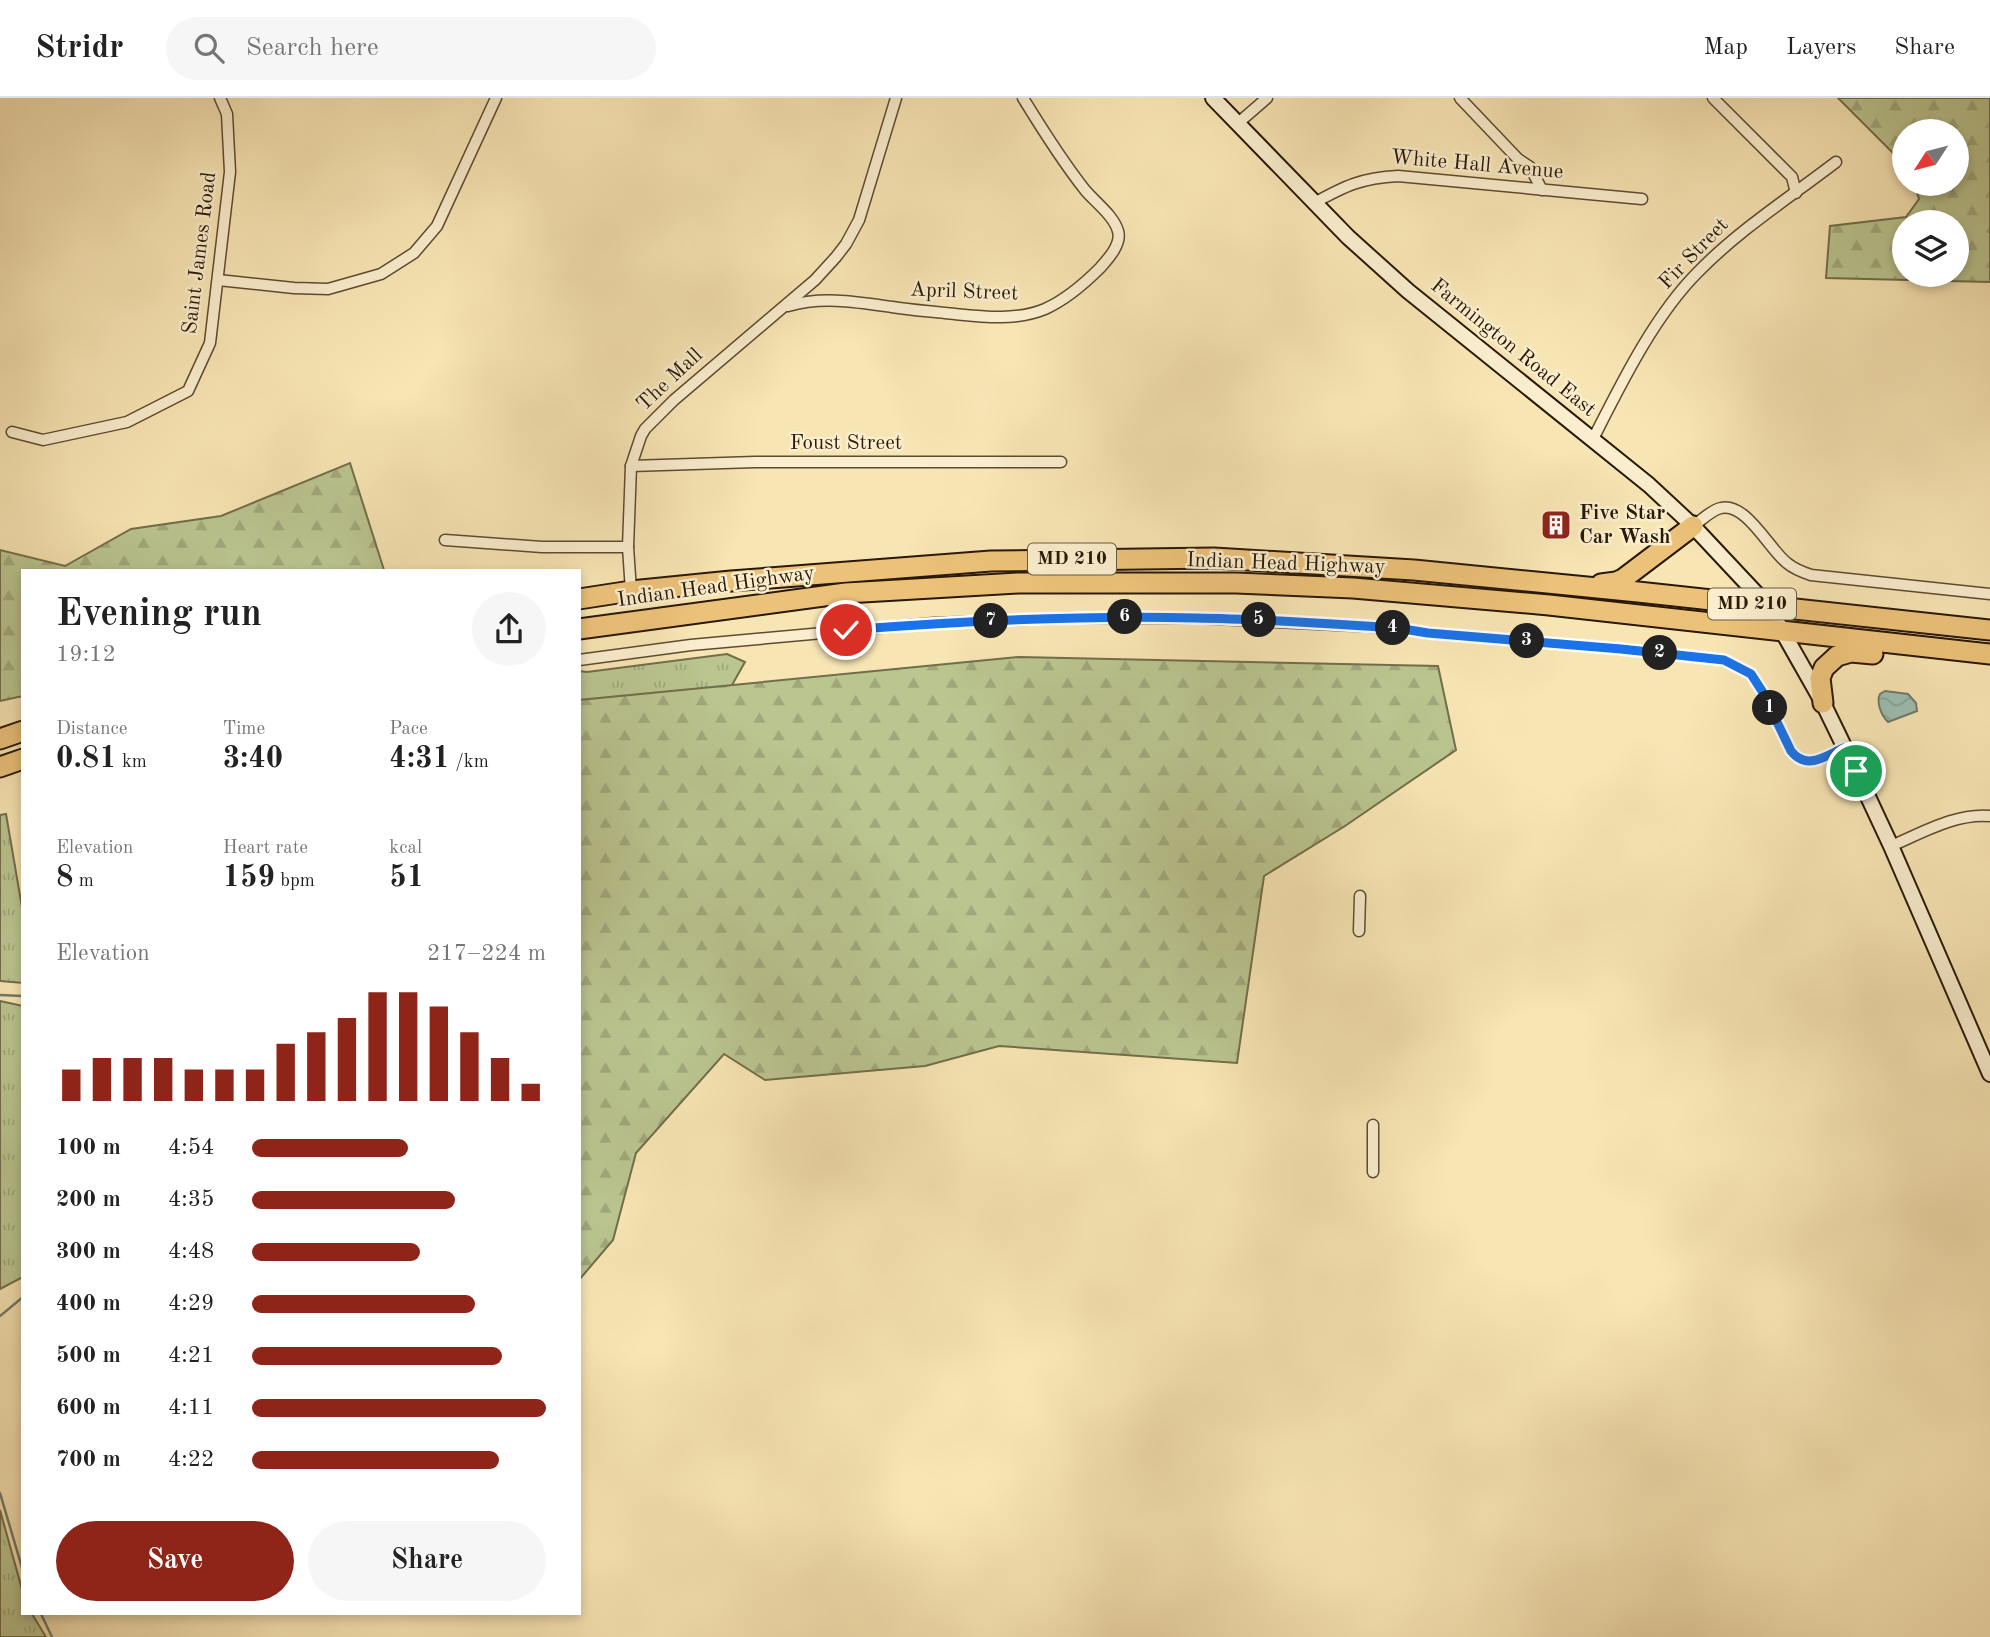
<!DOCTYPE html>
<html lang="en">
<head>
<meta charset="utf-8">
<style>
  :root { --surface:#fff; --page:#f6f6f6; --text:#222; --muted:#767676; --line:#e0e0e0; --accent:#8f2418 }
  body { margin:0; font-family:"Old Standard TT",serif; background:var(--page); color:var(--text); height:100vh; display:flex; flex-direction:column; font-size:26px; white-space:nowrap }
  * { box-sizing:border-box; margin:0 }
  p { font-size:23px; color:var(--muted) }
  .icon { flex:none; width:38px; height:38px; fill:none; stroke:currentColor; stroke-width:2; stroke-linecap:round; stroke-linejoin:round }
  .map { position:relative; flex:1; overflow:hidden }
  .details { position:absolute; left:21px; top:471px; width:560px; height:1046px; display:flex; flex-direction:column; background:var(--surface); border-radius:0px; box-shadow:0 4px 10px #0003 }
  .details>* { flex:none }
  .needle { width:46px; rotate:234deg }
  .controls { position:absolute; left:1892px; top:21px; display:grid; gap:14px }
  .controls a { display:grid; place-items:center; width:77px; height:77px; border-radius:50%; background:var(--surface); box-shadow:0 4px 10px #0003; font-size:35px }
  .pin { position:absolute; display:grid; place-items:center; width:60px; height:60px; color:#fff; margin:-30px; border:4px solid #fff; border-radius:50%; box-shadow:0 2px 7px #0007 }
  .km { position:absolute; width:35px; height:35px; margin:-18px; border-radius:50%; background:#222; color:#fff; font-size:19px; line-height:35px; text-align:center }
  .round { display:grid; place-items:center; flex:none; width:74px; height:74px; border-radius:37px; background:var(--page) }
  .overview { display:flex; align-items:center; justify-content:space-between; height:119px; padding:0 35px }
  h1 { font-size:38px; font-weight:600; line-height:52px }
  .metrics { display:grid; grid-template-columns:repeat(3,1fr); gap:10px; height:119px; padding:7px 35px }
  .metrics div { display:grid; align-content:center }
  .metrics b { font-size:30px; font-weight:600 }
  .metrics small { font-size:19px; font-weight:400 }
  .metrics p { font-size:19px }
  .chart { height:196px; padding:14px 35px }
  .chart p { display:flex; justify-content:space-between }
  .chart svg { width:100%; height:126px; margin-top:7px; stroke:var(--accent); stroke-width:6 }
  .button { display:flex; gap:14px; margin-top:auto; padding:14px 35px }
  .button a { flex:1; height:80px; border-radius:42px; background:var(--accent); color:#fff; font-size:28px; font-weight:600; line-height:80px; text-align:center }
  .button a+a { background:var(--page); color:var(--text) }
  ul { padding:0 35px; list-style:none; font-size:23px }
  li { display:grid; grid-template-columns:112px 84px 1fr; align-items:center; height:52px }
  li i { height:18px; border-radius:9px; background:var(--accent) }
  header { display:flex; align-items:center; gap:42px; box-sizing:border-box; height:98px; padding:0 35px; background:var(--surface); border-bottom:2px solid var(--line) }
  header strong { font-size:33px }
  nav { display:flex; gap:38px; margin-inline-start:auto; font-size:24px }
  .search { width:490px; height:63px; background:var(--page); display:flex; align-items:center; gap:18px; box-sizing:border-box; padding:0 24px; border-radius:38px; color:var(--muted); font-size:26px }
  .map>svg:first-child { display:block }
</style>
</head>
<body>
<header>
<strong>Stridr</strong>
<div class="search"><svg class="icon" aria-label="search" viewBox="0 0 24 24"><circle cx="10" cy="10" r="6"/><path d="M15 15l6 6"/></svg>Search here</div>
<nav><a>Map</a><a>Layers</a><a>Share</a></nav>
</header>
<div class="map">
<svg width="1990" height="1539" viewBox="0 0 1990 1539">
  <defs>
    <pattern id="grass-tufts" width="24" height="20" patternUnits="userSpaceOnUse" patternTransform="scale(1.75)"><rect width="24" height="20" fill="#bac590"/><path d="M3 7l-1-3M5 7V3M7 7l1-3M15 17l-1-3M17 17v-4M19 17l1-3" fill="none" stroke="#a0a87b"/></pattern>
    <pattern id="forest-firs" width="22" height="20" patternUnits="userSpaceOnUse" patternTransform="scale(1.75)"><rect width="22" height="20" fill="#bac590"/><path d="M5 1l3.5 6h-7zM16 11l3.5 6h-7z" fill="#a0a87b"/></pattern>
    <pattern id="water-waves" width="16" height="10" patternUnits="userSpaceOnUse" patternTransform="scale(1.75)"><rect width="16" height="10" fill="#9ebeb2"/><path d="M0 5q4-4 8 0t8 0" fill="none" stroke="#88a398"/></pattern>
  </defs>
  <rect width="100%" height="100%" fill="#f8e5b4"/>
  <filter id="stains"><feTurbulence type="fractalNoise" baseFrequency=".00286" numOctaves="4"/><feColorMatrix values="0 0 0 0 .2 0 0 0 0 .09 0 0 0 0 .02 0 0 0 .5 -.17"/></filter>
  <radialGradient id="worn" r=".72"><stop offset=".6" stop-color="#630" stop-opacity="0"/><stop offset="1" stop-color="#630" stop-opacity=".3"/></radialGradient>
  <!-- grass -->
  <g fill="url(#grass-tufts)" stroke="#726e4b" stroke-width="2">
    <polygon points="727,556 745,564 579,859 579,573 587,574"/>
    <polygon points="6,716 23,815 23,885 0,883 0,717"/>
    <polygon points="0,903 23,908 23,1179 0,1191"/>
    <polygon points="0,1412 23,1495 23,1516 32,1516 46,1539 0,1539"/>
  </g>
  <!-- forest -->
  <g fill="url(#forest-firs)" stroke="#726e4b" stroke-width="2" fill-rule="evenodd">
    <path d="M 1838,0 L 1990,0 L 1990,184 L 1826,180 L 1830,128 L 1906,119 L 1919,101 L 1914,86 L 1956,86 L 1956,33 L 1904,33 L 1904,66 ZM 1904,124 L 1956,124 L 1956,177 L 1904,177 Z"/>
    <polygon points="350,365 384,472 23,472 23,598 0,603 0,452 65,468 131,431 221,418"/>
    <polygon points="1019,559 1438,568 1456,652 1345,728 1264,778 1237,965 999,948 925,968 765,982 724,956 636,1055 613,1142 579,1182 579,602"/>
  </g>
  <!-- water -->
  <path fill="url(#water-waves)" stroke="#707c6d" stroke-width="2" d="M 1885,593 L 1908,596 L 1916,605 L 1917,613 L 1888,624 C 1881,617 1876,604 1880,596 Z"/>
  <g fill="none" stroke-linecap="round" stroke-linejoin="round">
    <!-- stream -->
    <g stroke="#707c6d" stroke-width="2.5">
      <polyline points="0,897 23,898"/>
      <polyline points="0,1218 23,1199"/>
      <polyline points="0,1395 23,1473"/>
      <polyline points="41,1516 52,1539"/>
    </g>
    <!-- street casing -->
    <g stroke="#5e4b32" stroke-width="13">
      <g id="street">
        <polyline points="1460,0 1518,61 1530,69 1542,92"/>
        <polyline points="1713,0 1792,79 1796,95"/>
        <polyline points="1237,26 1267,0"/>
        <path d="M 1314,105 C 1345,88 1361,80 1398,78 L 1642,101"/>
        <polyline points="218,182 294,190 328,191 381,176 414,155 437,128 496,0"/>
        <path d="M 788,208 C 822,198 857,204 892,209 C 910,212 927,213 945,215 C 977,218 1014,224 1045,211 C 1065,202 1084,186 1100,170 C 1108,161 1122,146 1118,133 C 1114,118 1095,104 1085,92 C 1062,63 1042,31 1023,0"/>
        <polyline points="12,334 43,342 127,324 188,293 210,245 230,74 227,16 220,0"/>
        <path d="M 1593,341 C 1621,286 1654,218 1698,174 C 1739,132 1789,100 1836,64"/>
        <polyline points="631,368 755,364 1061,364"/>
        <path d="M 1693,428 C 1702,422 1711,412 1721,410 C 1746,404 1769,451 1787,465 C 1794,471 1802,474 1811,477 L 1990,496"/>
        <polyline points="445,442 542,449 628,449"/>
        <polyline points="631,493 628,449 631,368 641,338 645,331 674,302 815,182 836,159 846,146 859,122 896,0"/>
        <path d="M 579,562 L 691,547 L 934,525 L 1072,520 L 1195,520 L 1397,530 L 1428,535 L 1621,551 L 1724,562 L 1751,576 L 1762,593 L 1791,653 C 1808,673 1824,658 1844,650"/>
        <path d="M 1891,748 C 1922,735 1955,715 1990,718"/>
        <polyline points="1359,833 1360,798"/>
        <polyline points="1373,1027 1373,1074"/>
      </g>
    </g>
    <!-- secondary casing -->
    <g stroke="#2a1806" stroke-width="18">
      <polyline id="secondary" points="1213,0 1348,139 1408,193 1649,387 1693,428 1768,508 1823,605 1856,673 1891,748 1990,976"/>
    </g>
    <!-- highway casing -->
    <g stroke="#2a1806" stroke-width="23">
      <g id="highway">
        <polyline points="1601,486 1616,484 1623,481 1693,428"/>
        <polyline points="579,501 631,493 731,483 991,463 1214,460 1414,472 1638,494 1990,532"/>
        <polyline points="579,531 846,495 1018,485 1236,485 1353,490 1549,507 1990,556"/>
        <polyline points="1823,605 1820,580 1824,570 1837,558 1851,554 1873,556"/>
        <polyline points="0,641 23,633"/>
        <polyline points="0,669 23,661"/>
      </g>
    </g>
    <!-- street -->
    <use href="#street" stroke="#faeece" stroke-width="10"/>
    <!-- secondary -->
    <use href="#secondary" stroke="#faeece" stroke-width="14"/>
    <!-- highway -->
    <use href="#highway" stroke="#ecc27a" stroke-width="19"/>
  </g>
  <g fill="none" stroke-linecap="round" stroke-linejoin="round">
    <!-- route casing -->
    <g stroke="#fff" stroke-width="14">
      <path id="route" d="M 846,532 C 962,523 1079,517 1196,520 C 1263,521 1330,526 1397,530 L 1428,535 L 1621,551 L 1724,562 L 1751,576 L 1762,593 L 1791,653 C 1807,673 1825,658 1844,650 L 1856,673"/>
    </g>
    <!-- route -->
    <use href="#route" stroke="#1a73e8" stroke-width="9"/>
  </g>
  <!-- icons -->
  <defs>
    <g id="building-square" transform="scale(1.575)"><rect x="-9" y="-9" width="18" height="18" rx="4" fill="#8f2418" stroke="#faeece"/><path d="M-4-6H4V6H1V3H-1V6H-4ZM-2.5-4.3h1.7v1.8h-1.7ZM.8-4.3h1.7v1.8H.8ZM-2.5-1h1.7V.8h-1.7ZM.8-1h1.7V.8H.8Z" fill="#fff"/></g>
  </defs>
  <g fill-rule="evenodd">
    <use href="#building-square" x="1556" y="427"/>
  </g>
  <g text-anchor="middle" dominant-baseline="central" stroke-width="5" stroke-linejoin="round" paint-order="stroke">
    <!-- shield labels -->
    <g fill="#faeece" stroke="#685842" stroke-width="2">
      <rect x="1028" y="445.5" width="88" height="31" rx="5"/>
      <rect x="1708" y="490.5" width="88" height="31" rx="5"/>
    </g>
    <g font-size="19" font-weight="bold" fill="#2a1806">
      <text x="1072" y="461">MD 210</text>
      <text x="1752" y="506">MD 210</text>
    </g>
    <!-- street labels -->
    <g font-size="21" fill="#2a1806" stroke="#faeece">
      <text transform="translate(1477 67) rotate(5)">White Hall Avenue</text>
      <text transform="translate(200 155) rotate(-83)">Saint James Road</text>
      <text transform="translate(1694 156) rotate(-46)">Fir Street</text>
      <text transform="translate(964 194) rotate(2)">April Street</text>
      <text transform="translate(1513 250) rotate(39)">Farmington Road East</text>
      <text transform="translate(670 282) rotate(-43)">The Mall</text>
      <text x="846" y="345">Foust Street</text>
      <text transform="translate(1286 466) rotate(2)">Indian Head Highway</text>
      <text transform="translate(716 489) rotate(-8)">Indian Head Highway</text>
    </g>
    <!-- poi labels -->
    <g font-size="21" font-weight="bold" fill="#2a1806" stroke="#faeece" text-anchor="start">
      <text x="1579" y="415">Five Star<tspan x="1579" dy="24">Car Wash</tspan></text>
    </g>
  </g>
  <rect width="100%" height="100%" filter="url(#stains)"/>
  <rect width="100%" height="100%" fill="url(#worn)"/>
</svg>
<div class="controls">
<a><svg class="needle" viewBox="-14 -14 28 28"><path d="M0-13l5 13h-10z" fill="#e53935"/><path d="M0 13l5-13h-10z" fill="#767676"/></svg></a>
<a><svg class="icon" aria-label="layers" viewBox="0 0 24 24"><path d="M12 4l9 5-9 5-9-5zM3 14l9 5 9-5"/></svg></a>
</div>
<div class="pin" style="left:1856px;top:673px;background:#1e9e55"><svg class="icon" aria-label="arrive" viewBox="0 0 24 24"><path d="M6 21V4h12l-3 4 3 4H6"/></svg></div>
<div class="pin" style="left:846px;top:532px;background:#d93025"><svg class="icon" aria-label="check" viewBox="0 0 24 24"><path d="M5 12l5 5 9-10"/></svg></div>
<b class="km" style="left:1770px;top:610px">1</b>
<b class="km" style="left:1660px;top:555px">2</b>
<b class="km" style="left:1527px;top:543px">3</b>
<b class="km" style="left:1393px;top:530px">4</b>
<b class="km" style="left:1259px;top:522px">5</b>
<b class="km" style="left:1125px;top:519px">6</b>
<b class="km" style="left:991px;top:523px">7</b>
<section class="details">
<div class="overview"><div><h1>Evening run</h1><p>19:12</p></div><a class="round"><svg class="icon" aria-label="share" viewBox="0 0 24 24"><path d="M12 15V3M7 8l5-5 5 5M5 13v7h14v-7"/></svg></a></div>
<div class="metrics">
<div><p>Distance</p><b>0.81<small> km</small></b></div>
<div><p>Time</p><b>3:40</b></div>
<div><p>Pace</p><b>4:31<small> /km</small></b></div>
</div>
<div class="metrics">
<div><p>Elevation</p><b>8<small> m</small></b></div>
<div><p>Heart rate</p><b>159<small> bpm</small></b></div>
<div><p>kcal</p><b>51</b></div>
</div>
<div class="chart"><p><span>Elevation</span>217–224 m</p>
<svg viewBox="0 0 160 44" preserveAspectRatio="none"><path d="M5 44V33M15 44V29M25 44V29M35 44V29M45 44V33M55 44V33M65 44V33M75 44V24M85 44V20M95 44V15M105 44V6M115 44V6M125 44V11M135 44V20M145 44V29M155 44V38"/></svg>
</div>
<ul>
<li><b>100 m</b>4:54<i style="width:53%"></i></li>
<li><b>200 m</b>4:35<i style="width:69%"></i></li>
<li><b>300 m</b>4:48<i style="width:57%"></i></li>
<li><b>400 m</b>4:29<i style="width:76%"></i></li>
<li><b>500 m</b>4:21<i style="width:85%"></i></li>
<li><b>600 m</b>4:11<i style="width:100%"></i></li>
<li><b>700 m</b>4:22<i style="width:84%"></i></li>
</ul>
<div class="button"><a>Save</a><a>Share</a></div>
</section>
</div>
</body>
</html>
